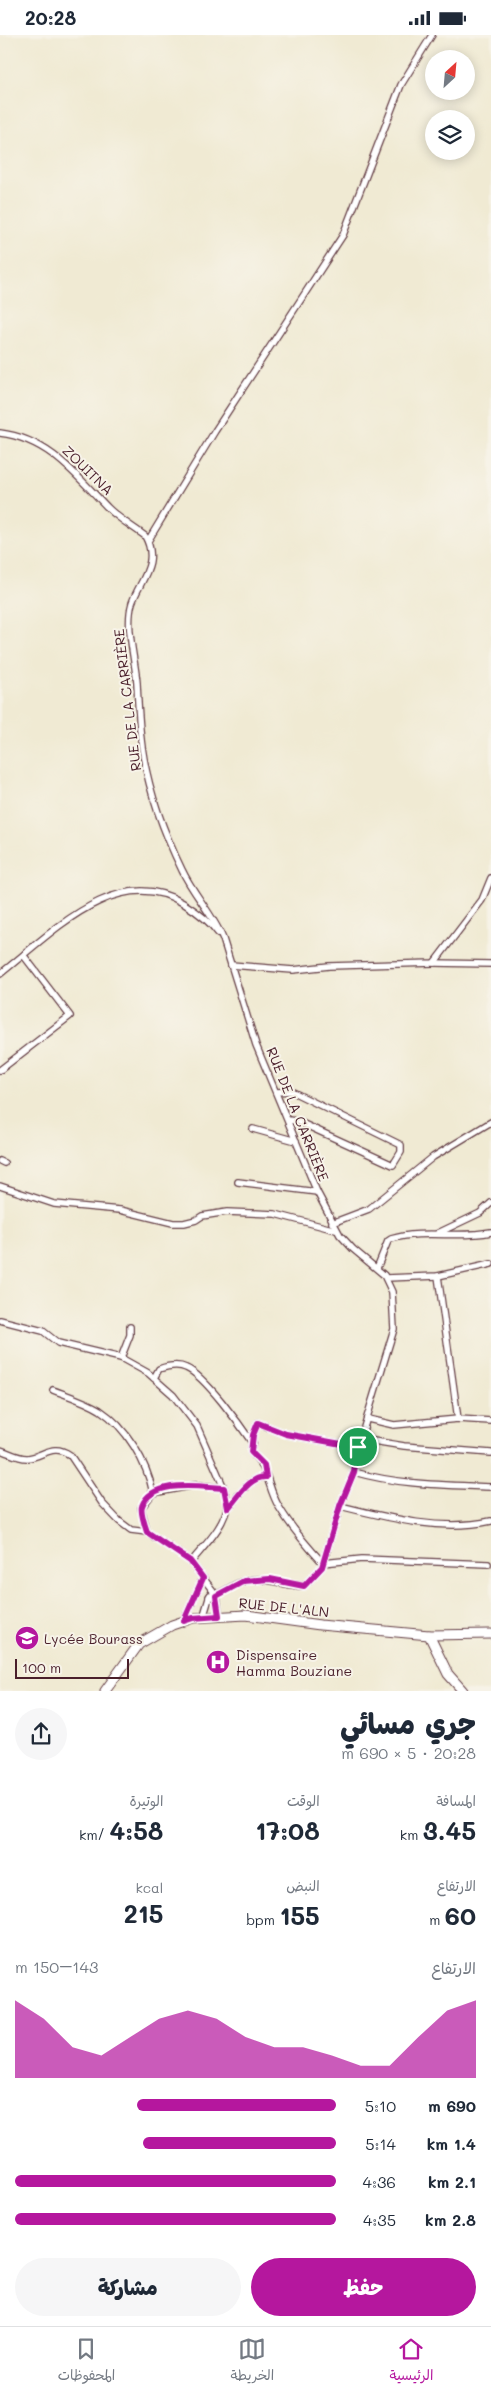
<!DOCTYPE html>
<html lang="ar">
<head>
<meta charset="utf-8">
<style>
  :root { --surface:#fff; --page:#f6f6f7; --text:#1f2937; --muted:#747a83; --line:#e0e1e3; --accent:#b5179e }
  body { margin:0; font-family:Mali,"Playpen Sans Arabic",sans-serif; background:var(--page); color:var(--text); direction:rtl; height:100vh; display:flex; flex-direction:column; font-size:19px; white-space:nowrap }
  * { box-sizing:border-box; margin:0 }
  p { font-size:16px; color:var(--muted) }
  .icon { flex:none; width:28px; height:28px; fill:none; stroke:currentColor; stroke-width:2; stroke-linecap:round; stroke-linejoin:round }
  .map { position:relative; height:1656px; overflow:hidden; direction:ltr }
  .panel { display:flex; flex-direction:column; background:var(--surface); flex:1 }
  .panel>* { flex:none }
  .needle { width:32px; rotate:26deg }
  .controls { position:absolute; left:425px; top:15px; display:grid; gap:10px }
  .controls a { display:grid; place-items:center; width:50px; height:50px; border-radius:50%; background:var(--surface); box-shadow:0 2px 12px #0003; font-size:25px }
  .scale { position:absolute; left:15px; bottom:12px; width:114px; box-sizing:border-box; padding-left:5px; border:2px solid #4a1f2b; border-top:0; font-size:14px; line-height:18px; white-space:nowrap; color:#4a1f2b; -webkit-text-stroke:4px #f7f3e8; paint-order:stroke }
  .pin { position:absolute; display:grid; place-items:center; width:42px; height:42px; color:#fff; margin:-21px; border:2px solid #fff; border-radius:50%; box-shadow:0 1px 5px #0007 }
  .round { display:grid; place-items:center; flex:none; width:52px; height:52px; border-radius:26px; background:var(--page) }
  .summary { display:flex; align-items:center; justify-content:space-between; height:85px; padding:0 15px }
  h1 { font-size:28px; font-weight:800; line-height:38px }
  .stats { display:grid; grid-template-columns:repeat(3,1fr); gap:8px; height:85px; padding:5px 15px }
  .stats div { display:grid; align-content:center }
  .stats b { font-size:25px; font-weight:800 }
  .stats small { font-size:14px; font-weight:400 }
  .stats p { font-size:14px }
  .chart { height:140px; padding:10px 15px }
  .chart p { display:flex; justify-content:space-between }
  .chart svg { width:100%; height:90px; margin-top:5px; fill:var(--accent); opacity:.7 }
  .cta { display:flex; gap:10px; margin-top:auto; padding:10px 15px }
  .cta a { flex:1; height:58px; border-radius:30px; background:var(--accent); color:#fff; font-size:20px; font-weight:800; line-height:58px; text-align:center }
  .cta a+a { background:var(--page); color:var(--text) }
  ul { padding:0 15px; list-style:none; font-size:16px }
  li { display:grid; grid-template-columns:80px 60px 1fr; align-items:center; height:38px }
  li i { height:12px; border-radius:6px; background:var(--accent) }
  .status { display:flex; justify-content:space-between; align-items:center; height:35px; padding:0 25px; background:var(--surface); direction:ltr }
  .status svg { height:14px; fill:currentColor }
  .menu { display:flex; justify-content:space-around; align-items:center; height:70px; border-top:1px solid var(--line); background:var(--surface); font-size:14px; color:var(--muted) }
  .menu a { display:grid; justify-items:center; gap:2px }
  .menu .selected { color:var(--accent) }
  .map>svg:first-child { display:block }
</style>
</head>
<body>
<div class="status"><b>20:28</b><svg viewBox="0 0 49 12"><path d="M0 12V9h3v3zM5 12V6h3v6zM10 12V3h3v9zM15 12V0h3v12zM26 1h20v11H26zM47 4h2v5h-2z"/></svg></div>
<div class="map">
<svg width="491" height="1656" viewBox="0 0 491 1656">
  <rect width="100%" height="100%" fill="#f7f3e8"/>
  <filter id="ink" filterUnits="userSpaceOnUse"><feTurbulence type="fractalNoise" baseFrequency=".02" numOctaves="2"/><feDisplacementMap in="SourceGraphic" scale="10" xChannelSelector="R" yChannelSelector="G"/><feConvolveMatrix kernelMatrix="1 2 1 2 8 2 1 2 1" color-interpolation-filters="sRGB"/></filter>
  <filter id="wash" filterUnits="userSpaceOnUse"><feTurbulence type="fractalNoise" baseFrequency=".0096" numOctaves="4" result="noise"/><feDisplacementMap in="SourceGraphic" scale="20" xChannelSelector="R" yChannelSelector="G"/><feGaussianBlur stdDeviation="1.12" result="paint"/><feColorMatrix in="noise" values="0 0 0 0 0 0 0 0 0 0 0 0 0 0 0 0 0 1.4 0 .05"/><feComposite in="paint" operator="in"/></filter>
  <g filter="url(#wash)">
    <rect width="100%" height="100%" fill="#f0ead3"/>
  </g>
  <g filter="url(#ink)">
    <g fill="none" stroke-linecap="round" stroke-linejoin="round">
      <!-- street casing -->
      <g stroke="#633d44" stroke-width="8">
        <g id="street">
          <path d="M 0,398 C 49,404 76,440 108,473 C 119,484 133,492 145,501 C 160,528 140,545 132,568 C 125,592 135,623 137,648 C 138,669 139,691 142,712 C 148,754 164,798 182,835 C 193,859 213,879 223,904 L 256,1010 L 317,1157 L 340,1200 L 353,1214 L 384,1240 L 392,1257 L 394,1294 L 358,1412 L 354,1437 L 340,1471 L 322,1532 L 304,1551 C 283,1551 267,1541 245,1546 C 232,1549 222,1560 209,1562"/>
          <polyline points="148,506 215,396 343,200 401,50 432,0"/>
          <polyline points="434,928 491,929"/>
          <polyline points="231,930 293,935 329,931 434,928 482,865 491,843"/>
          <path d="M 0,939 C 49,901 116,827 183,868 C 196,876 209,885 218,898"/>
          <polyline points="0,1035 70,981 24,921"/>
          <polyline points="277,1057 291,1056 299,1060 401,1110 401,1117 393,1130 297,1086 288,1085"/>
          <polyline points="253,1094 296,1106"/>
          <polyline points="0,1126 4,1128"/>
          <polyline points="238,1147 317,1157"/>
          <polyline points="0,1151 54,1169 120,1175 173,1188 184,1188 196,1185 202,1181 227,1177 275,1179 336,1195"/>
          <polyline points="332,1188 369,1174 433,1122 491,1087"/>
          <polyline points="438,1198 480,1178 491,1168"/>
          <path d="M 377,1233 L 388,1206 L 391,1204 C 425,1194 457,1204 491,1197"/>
          <polyline points="438,1241 458,1384"/>
          <polyline points="386,1243 438,1241 491,1229"/>
          <path d="M 0,1285 L 43,1296 L 58,1308 L 121,1323 L 148,1338 L 173,1360 L 197,1391 L 224,1453 L 228,1467 C 226,1490 205,1510 191,1527"/>
          <polyline points="121,1323 130,1300 130,1292"/>
          <path d="M 154,1343 L 159,1334 C 168,1331 178,1329 186,1333 C 204,1340 241,1391 253,1409"/>
          <path d="M 53,1355 C 69,1361 85,1366 100,1375 C 126,1392 147,1427 153,1458 L 141,1473 L 147,1497"/>
          <polyline points="368,1384 394,1390 458,1384 491,1386"/>
          <polyline points="361,1404 404,1411 491,1418"/>
          <path d="M 358,1412 L 286,1399 L 258,1388 L 253,1400 L 251,1417 C 270,1435 267,1452 279,1472 C 291,1492 307,1511 323,1528 L 362,1524 L 488,1529"/>
          <path d="M 0,1415 C 8,1417 19,1424 28,1423 C 44,1421 53,1408 70,1420 L 102,1468 L 119,1486 L 131,1495 L 147,1497 L 190,1526 L 217,1561 L 219,1581"/>
          <path d="M 354,1437 C 399,1450 445,1450 491,1452"/>
          <polyline points="153,1458 196,1450 224,1453"/>
          <path d="M 340,1471 C 388,1483 442,1497 491,1486"/>
          <path d="M 228,1473 C 238,1462 250,1441 266,1442"/>
          <polyline points="203,1583 210,1560"/>
          <polyline points="184,1586 203,1543"/>
        </g>
      </g>
      <!-- secondary casing -->
      <g stroke="#633d44" stroke-width="11">
        <g id="secondary">
          <polyline points="429,1600 448,1639 463,1656"/>
          <polyline points="105,1656 139,1609 172,1590 193,1583 246,1580 320,1590 429,1600 491,1599"/>
        </g>
      </g>
      <!-- street -->
      <use href="#street" stroke="#fff" stroke-width="5.5"/>
      <!-- secondary -->
      <use href="#secondary" stroke="#fff" stroke-width="9"/>
    </g>
  </g>
  <g fill="none" stroke-linecap="round" stroke-linejoin="round" filter="url(#ink)">
    <!-- route casing -->
    <g stroke="#fff" stroke-width="10">
      <path id="route" d="M 258,1388 L 286,1399 L 358,1412 L 354,1437 L 340,1471 L 322,1532 L 304,1551 L 270,1544 L 244,1546 L 216,1561 L 219,1581 L 193,1583 L 184,1586 L 203,1543 L 190,1526 L 147,1497 C 145,1491 140,1476 142,1471 C 152,1443 202,1452 224,1453 L 228,1473 C 238,1462 250,1441 266,1442 L 264,1430 L 251,1417 L 253,1400 Z"/>
    </g>
    <!-- route -->
    <use href="#route" stroke="#b5179e" stroke-width="6"/>
  </g>
  <!-- icons -->
  <defs>
    <g id="school-disc" transform="scale(1.25)"><circle r="9.5" fill="#b5179e" stroke="#f7f3e8"/><path d="M0-5L7-2L0 1L-7-2ZM-4 1L0 2.5L4 1V4Q0 6-4 4Z" fill="#fff"/></g>
    <g id="hospital-disc" transform="scale(1.25)"><circle r="9.5" fill="#b5179e" stroke="#f7f3e8"/><path d="M-5-5h3v3.5h4V-5h3V5h-3V1.5h-4V5h-3Z" fill="#fff"/></g>
  </defs>
  <g fill-rule="evenodd">
    <use href="#school-disc" x="27" y="1603"/>
    <use href="#hospital-disc" x="218" y="1627"/>
  </g>
  <g text-anchor="middle" dominant-baseline="central" stroke-width="4" stroke-linejoin="round" paint-order="stroke">
    <!-- street labels -->
    <g font-size="14" fill="#4a1f2b" stroke="#f7f3e8">
      <text transform="translate(88 435) rotate(44)">ZOUITNA</text>
      <text transform="translate(127 665) rotate(-97)">RUE DE LA CARRIÈRE</text>
      <text transform="translate(298 1079) rotate(68)">RUE DE LA CARRIÈRE</text>
      <text transform="translate(284 1572) rotate(6)">RUE DE L'ALN</text>
    </g>
    <!-- poi labels -->
    <g font-size="14" fill="#4a1f2b" stroke="#f7f3e8" text-anchor="start">
      <text x="44" y="1603">Lycée Bourass</text>
      <text x="236" y="1619">Dispensaire<tspan x="236" dy="16">Hamma Bouziane</tspan></text>
    </g>
  </g>
</svg>
<div class="controls">
<a><svg class="needle" viewBox="-14 -14 28 28"><path d="M0-13l5 13h-10z" fill="#e53935"/><path d="M0 13l5-13h-10z" fill="#747a83"/></svg></a>
<a><svg class="icon" aria-label="layers" viewBox="0 0 24 24"><path d="M12 4l9 5-9 5-9-5zM3 14l9 5 9-5"/></svg></a>
</div>
<div class="scale">100 m</div>
<div class="pin" style="left:358px;top:1412px;background:#1e9e55"><svg class="icon" aria-label="arrive" viewBox="0 0 24 24"><path d="M6 21V4h12l-3 4 3 4H6"/></svg></div>
</div>
<section class="panel">
<div class="summary"><div><h1>جري مسائي</h1><p>20:28 · 5 × 690 m</p></div><a class="round"><svg class="icon" aria-label="share" viewBox="0 0 24 24"><path d="M12 15V3M7 8l5-5 5 5M5 13v7h14v-7"/></svg></a></div>
<div class="stats">
<div><p>المسافة</p><b>3.45<small> km</small></b></div>
<div><p>الوقت</p><b>17:08</b></div>
<div><p>الوتيرة</p><b>4:58<small> /km</small></b></div>
</div>
<div class="stats">
<div><p>الارتفاع</p><b>60<small> m</small></b></div>
<div><p>النبض</p><b>155<small> bpm</small></b></div>
<div><p>kcal</p><b>215</b></div>
</div>
<div class="chart"><p><span>الارتفاع</span>143–150 m</p>
<svg viewBox="0 0 160 44" preserveAspectRatio="none"><path d="M0 44V6L10 15L20 29L30 33L40 24L50 15L60 11L70 15L80 24L90 29L100 29L110 33L120 38L130 38L140 24L150 11L160 6V44z"/></svg>
</div>
<ul>
<li><b>690 m</b>5:10<i style="width:62%"></i></li>
<li><b>1.4 km</b>5:14<i style="width:60%"></i></li>
<li><b>2.1 km</b>4:36<i style="width:100%"></i></li>
<li><b>2.8 km</b>4:35<i style="width:100%"></i></li>
</ul>
<div class="cta"><a>حفظ</a><a>مشاركة</a></div>
</section>
<nav class="menu">
<a class="selected"><svg class="icon" aria-label="home" viewBox="0 0 24 24"><path d="M3 11l9-7 9 7M6 9v11h12V9"/></svg>الرئيسية</a>
<a><svg class="icon" aria-label="map" viewBox="0 0 24 24"><path d="M3 6l6-2 6 2 6-2v14l-6 2-6-2-6 2zM9 4v14M15 6v14"/></svg>الخريطة</a>
<a><svg class="icon" aria-label="saved" viewBox="0 0 24 24"><path d="M7 4h10v16l-5-4-5 4z"/></svg>المحفوظات</a>
</nav>
</body>
</html>
